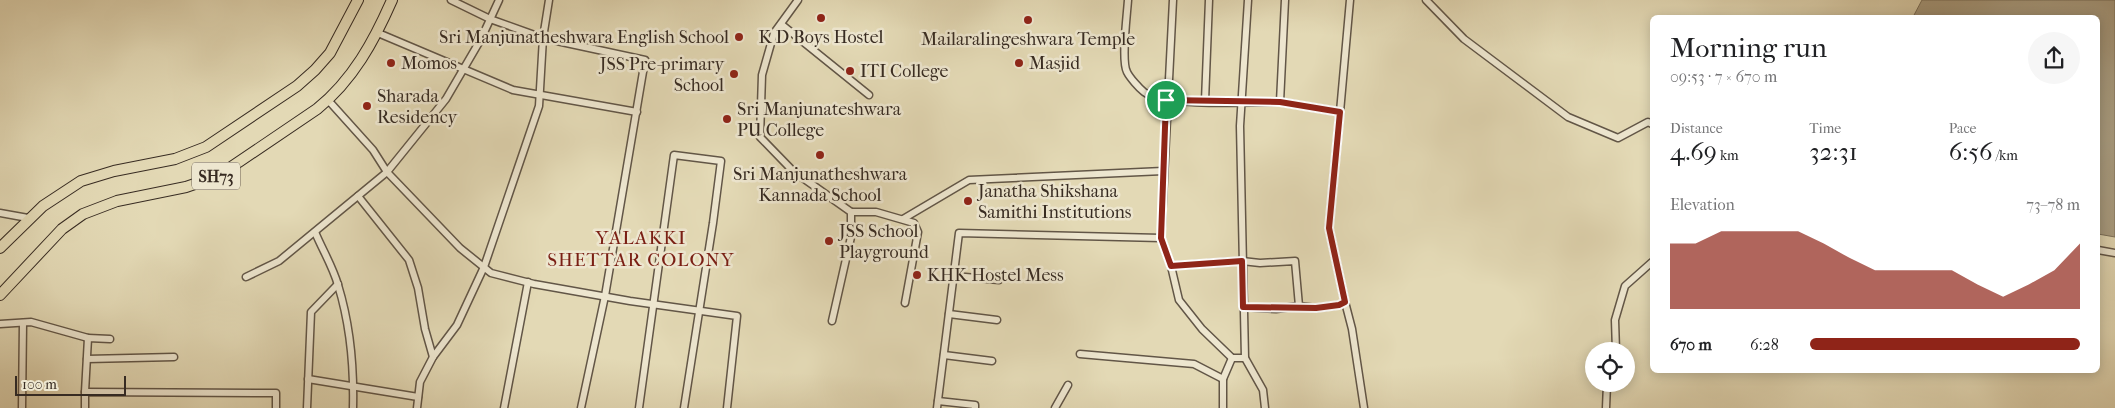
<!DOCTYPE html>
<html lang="en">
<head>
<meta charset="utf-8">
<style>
  :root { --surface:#fff; --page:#f6f6f6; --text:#202124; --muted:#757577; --accent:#8f2418 }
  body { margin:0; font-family:"IM FELL French Canon",serif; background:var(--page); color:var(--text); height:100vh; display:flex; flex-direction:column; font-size:19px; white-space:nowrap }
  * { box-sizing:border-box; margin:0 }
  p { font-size:16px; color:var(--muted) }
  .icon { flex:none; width:28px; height:28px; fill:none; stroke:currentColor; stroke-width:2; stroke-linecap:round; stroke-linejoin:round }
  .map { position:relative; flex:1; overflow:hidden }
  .sheet { position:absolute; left:1650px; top:15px; width:450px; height:358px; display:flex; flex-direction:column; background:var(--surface); border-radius:8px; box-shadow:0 2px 12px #0003 }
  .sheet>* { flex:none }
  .buttons { position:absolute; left:1585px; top:342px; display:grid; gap:10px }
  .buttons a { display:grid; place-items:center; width:50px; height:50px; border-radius:50%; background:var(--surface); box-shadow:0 2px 12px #0003; font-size:25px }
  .scale { position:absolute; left:15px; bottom:12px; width:111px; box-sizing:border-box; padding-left:5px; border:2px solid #372b22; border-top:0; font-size:14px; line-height:18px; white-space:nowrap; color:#372b22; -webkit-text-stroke:4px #ede6cf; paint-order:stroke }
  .pin { position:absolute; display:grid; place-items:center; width:42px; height:42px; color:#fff; margin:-21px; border:2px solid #fff; border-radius:50%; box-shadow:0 1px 5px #0007 }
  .round { display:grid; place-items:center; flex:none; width:52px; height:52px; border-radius:26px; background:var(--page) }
  .head { display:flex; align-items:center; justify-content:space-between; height:85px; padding:0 20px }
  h1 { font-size:28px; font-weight:600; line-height:38px }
  .stats { display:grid; grid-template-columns:repeat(3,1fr); gap:8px; height:85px; padding:5px 20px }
  .stats div { display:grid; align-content:center }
  .stats b { font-size:25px; font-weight:600 }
  .stats small { font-size:14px; font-weight:400 }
  .stats p { font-size:14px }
  .chart { height:140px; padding:10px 20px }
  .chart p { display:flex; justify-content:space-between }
  .chart svg { width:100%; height:90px; margin-top:5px; fill:var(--accent); opacity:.7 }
  ul { padding:0 20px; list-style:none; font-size:16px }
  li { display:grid; grid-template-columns:80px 60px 1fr; align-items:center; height:38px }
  li i { height:12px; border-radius:6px; background:var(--accent) }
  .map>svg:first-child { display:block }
</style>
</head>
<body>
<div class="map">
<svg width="2115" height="408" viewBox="0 0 2115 408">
  <rect width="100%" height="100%" fill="#e3d9b5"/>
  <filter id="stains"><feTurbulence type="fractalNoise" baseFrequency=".004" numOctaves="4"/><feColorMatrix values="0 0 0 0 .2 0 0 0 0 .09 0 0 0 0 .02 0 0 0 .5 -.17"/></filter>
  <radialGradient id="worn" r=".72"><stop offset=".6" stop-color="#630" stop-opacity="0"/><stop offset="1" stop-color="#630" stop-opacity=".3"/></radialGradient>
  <!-- water -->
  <polygon fill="#a99e83" stroke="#7b705c" points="1922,0 2115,0 2115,237 2098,234 2098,18 1913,17"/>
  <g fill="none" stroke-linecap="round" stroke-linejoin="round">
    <!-- street casing -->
    <g stroke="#625647" stroke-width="9">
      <g id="street">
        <polyline points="451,0 490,19 543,38 645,60 605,296 581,408"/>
        <polyline points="798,0 774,33 762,75 760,137 793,171 851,212 851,237 832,321"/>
        <path d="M 1128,0 C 1127,15 1121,61 1127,72 C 1130,78 1139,88 1144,92 C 1163,107 1253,102 1280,102 L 1285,0"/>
        <polyline points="1173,0 1161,238 1171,266 1242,261 1260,263 1295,261 1299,306"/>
        <polyline points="1248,0 1240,126 1245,358 1263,390 1265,408"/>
        <polyline points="1426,0 1464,39 1568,117 1618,138 1648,122 1652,124"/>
        <polyline points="781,24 869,95"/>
        <polyline points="378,33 513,90 637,112"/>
        <polyline points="328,100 373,150 387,172 460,248 491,273 534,284 630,301 737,316 727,408"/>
        <polyline points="1205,101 1209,0"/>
        <polyline points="1280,102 1340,112 1350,0"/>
        <polyline points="358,196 409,260 418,288 425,329 433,357"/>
        <polyline points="851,212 876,212 914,223 918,232 905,303"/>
        <polyline points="0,213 28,218"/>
        <polyline points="903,219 969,180 1163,171"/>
        <path d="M 315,232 C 322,249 333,267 338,285 C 350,324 354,367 353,408"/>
        <polyline points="2098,250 2115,253"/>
        <polyline points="1171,266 1179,300 1202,329 1232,358"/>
        <polyline points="954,276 999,280"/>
        <polyline points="246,277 279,261 387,172 446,99 481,39 499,0"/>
        <polyline points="1345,302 1352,329 1364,408"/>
        <polyline points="1243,307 1276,309 1299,306 1316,308 1339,305 1345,302 1329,228 1340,112"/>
        <polyline points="949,314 997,320"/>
        <polyline points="0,324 31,322 88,338"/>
        <polyline points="1616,351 1615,320 1625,286 1652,262"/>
        <polyline points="1080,354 1194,364 1223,379"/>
        <polyline points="944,355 992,361"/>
        <polyline points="87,359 174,357"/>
        <polyline points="308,379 418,397"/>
        <polyline points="85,392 88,338 110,339"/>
        <polyline points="938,401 975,405 975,408"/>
        <polyline points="22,408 23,323"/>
        <polyline points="85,408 85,392 276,393 276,408"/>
        <polyline points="307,408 311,312 338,284"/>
        <polyline points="417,408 420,382 433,357 457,325 484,267 539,106 543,38 549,0"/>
        <polyline points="504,408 528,282"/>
        <polyline points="639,408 674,155 721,161 713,223 684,408"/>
        <polyline points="937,408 959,233 1161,238"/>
        <polyline points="1055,408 1068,385"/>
        <polyline points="1223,408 1223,379 1232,358 1245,358"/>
        <polyline points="1606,408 1607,384"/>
      </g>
    </g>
    <!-- primary casing -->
    <g stroke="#372b22" stroke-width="12">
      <g id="primary">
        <polyline points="0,248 43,206 81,181 114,171 175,159 206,147 297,86 315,70 330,53 358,0"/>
        <path d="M 0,295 L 62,229 L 83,214 L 117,201 L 186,187 L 218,176 L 317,109 C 353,80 374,41 392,0"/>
      </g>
    </g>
    <!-- street -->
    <use href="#street" stroke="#ede6cf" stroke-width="6"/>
    <!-- primary -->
    <use href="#primary" stroke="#e3d9b5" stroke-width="10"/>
  </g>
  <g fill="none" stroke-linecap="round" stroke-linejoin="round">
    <!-- route casing -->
    <g stroke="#fff" stroke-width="10">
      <polygon id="route" points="1166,100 1280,102 1340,112 1329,228 1345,302 1339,305 1316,308 1243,307 1242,261 1171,266 1161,238"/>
    </g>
    <!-- route -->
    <use href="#route" stroke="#8f2418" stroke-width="6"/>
  </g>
  <!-- markers -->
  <g fill="#8f2418" stroke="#ede6cf" stroke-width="2">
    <circle cx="821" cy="18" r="5"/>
    <circle cx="1028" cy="20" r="5"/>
    <circle cx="739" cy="37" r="5"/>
    <circle cx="391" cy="63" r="5"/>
    <circle cx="1019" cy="63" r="5"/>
    <circle cx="850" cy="71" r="5"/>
    <circle cx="734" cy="74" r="5"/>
    <circle cx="367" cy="106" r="5"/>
    <circle cx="727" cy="119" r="5"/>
    <circle cx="820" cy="155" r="5"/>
    <circle cx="968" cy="201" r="5"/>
    <circle cx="829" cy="241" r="5"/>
    <circle cx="917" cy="275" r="5"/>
  </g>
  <g text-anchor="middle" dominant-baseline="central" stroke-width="5" stroke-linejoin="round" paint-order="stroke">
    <!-- shield labels -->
    <rect fill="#ede6cf" stroke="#6e6356" stroke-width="1" x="192" y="162.5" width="48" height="27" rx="4"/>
    <g font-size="16" font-weight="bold" fill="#372b22">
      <text x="216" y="176">SH73</text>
    </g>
    <!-- poi labels -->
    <g font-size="18" fill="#372b22" stroke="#ede6cf" text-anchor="start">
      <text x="729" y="37" text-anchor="end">Sri Manjunatheshwara English School</text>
      <text x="821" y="37" text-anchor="middle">K D Boys Hostel</text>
      <text x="1028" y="39" text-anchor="middle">Mailaralingeshwara Temple</text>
      <text x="401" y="63">Momos</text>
      <text x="1029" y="63">Masjid</text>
      <text x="724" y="64" text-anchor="end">JSS Pre-primary<tspan x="724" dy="21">School</tspan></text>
      <text x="860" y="71">ITI College</text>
      <text x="377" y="96">Sharada<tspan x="377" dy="21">Residency</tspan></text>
      <text x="737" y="109">Sri Manjunateshwara<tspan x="737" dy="21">PU College</tspan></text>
      <text x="820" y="174" text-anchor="middle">Sri Manjunatheshwara<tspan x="820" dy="21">Kannada School</tspan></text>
      <text x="978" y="191">Janatha Shikshana<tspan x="978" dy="21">Samithi Institutions</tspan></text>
      <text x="839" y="231">JSS School<tspan x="839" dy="21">Playground</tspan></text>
      <text x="927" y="275">KHK Hostel Mess</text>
    </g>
    <!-- neighbourhood labels -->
    <g font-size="19" letter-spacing="1" fill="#7a1f14" stroke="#ede6cf">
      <text x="641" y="238">YALAKKI<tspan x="641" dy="22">SHETTAR COLONY</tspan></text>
    </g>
  </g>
  <rect width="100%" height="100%" filter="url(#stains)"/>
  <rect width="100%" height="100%" fill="url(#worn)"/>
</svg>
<div class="buttons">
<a><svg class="icon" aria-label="locate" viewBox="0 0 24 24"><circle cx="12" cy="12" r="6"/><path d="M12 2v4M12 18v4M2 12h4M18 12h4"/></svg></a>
</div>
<div class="scale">100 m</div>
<div class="pin" style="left:1166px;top:100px;background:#1e9e55"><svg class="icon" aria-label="arrive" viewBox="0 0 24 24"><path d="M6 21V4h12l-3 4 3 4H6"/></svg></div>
<section class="sheet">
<div class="head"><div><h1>Morning run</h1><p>09:53 · 7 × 670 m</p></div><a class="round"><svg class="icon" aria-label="share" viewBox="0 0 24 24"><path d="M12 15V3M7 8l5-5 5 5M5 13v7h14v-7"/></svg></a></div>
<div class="stats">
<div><p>Distance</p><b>4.69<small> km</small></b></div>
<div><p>Time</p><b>32:31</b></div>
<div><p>Pace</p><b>6:56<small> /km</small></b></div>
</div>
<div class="chart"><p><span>Elevation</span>73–78 m</p>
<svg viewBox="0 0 160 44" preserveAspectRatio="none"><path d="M0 44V12L10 12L20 6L30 6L40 6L50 6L60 12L70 19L80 25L90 25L100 25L110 25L120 32L130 38L140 32L150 25L160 12V44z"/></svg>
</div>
<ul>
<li><b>670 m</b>6:28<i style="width:100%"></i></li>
</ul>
</section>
</div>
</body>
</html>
